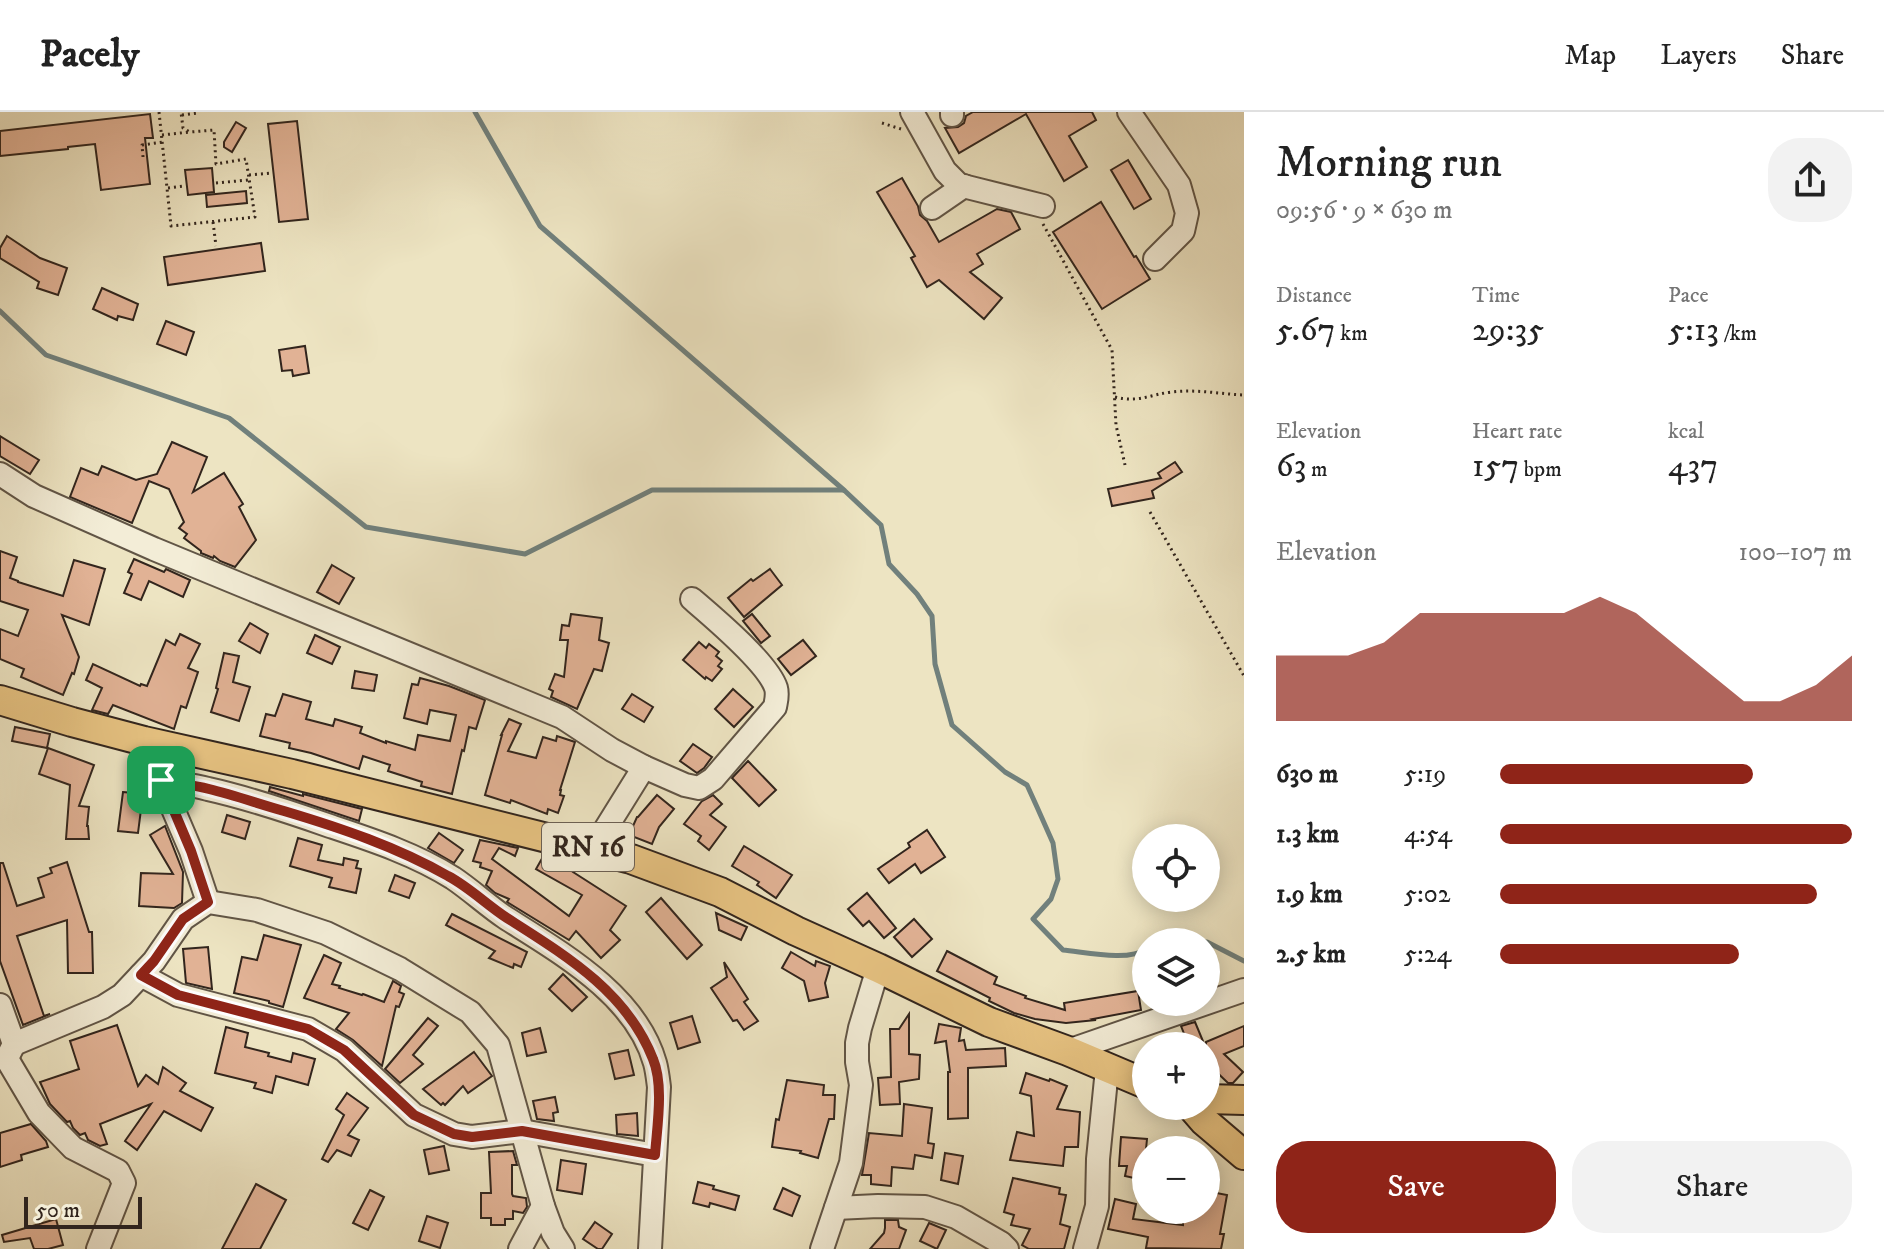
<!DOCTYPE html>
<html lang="en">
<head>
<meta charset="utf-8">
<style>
  :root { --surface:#fff; --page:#f2f2f2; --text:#222; --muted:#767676; --line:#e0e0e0; --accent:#8f2418 }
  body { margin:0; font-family:"IM FELL DW Pica",serif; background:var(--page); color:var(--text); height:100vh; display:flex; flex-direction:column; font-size:30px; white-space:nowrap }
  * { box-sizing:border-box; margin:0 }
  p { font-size:26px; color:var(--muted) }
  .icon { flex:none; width:44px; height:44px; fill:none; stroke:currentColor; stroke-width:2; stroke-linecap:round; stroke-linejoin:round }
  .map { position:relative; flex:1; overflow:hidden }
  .panel { display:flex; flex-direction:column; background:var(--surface); width:640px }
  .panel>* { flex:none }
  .controls { position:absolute; left:1132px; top:712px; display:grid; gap:16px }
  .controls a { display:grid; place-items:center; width:88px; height:88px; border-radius:50%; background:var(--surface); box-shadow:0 4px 20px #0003; font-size:40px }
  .scale { position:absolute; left:24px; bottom:20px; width:118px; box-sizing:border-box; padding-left:8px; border:4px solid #32251d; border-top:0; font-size:22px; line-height:28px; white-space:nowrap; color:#32251d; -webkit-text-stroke:6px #f3edd7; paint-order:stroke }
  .pin { position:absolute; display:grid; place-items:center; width:68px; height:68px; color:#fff; margin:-34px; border-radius:16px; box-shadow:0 4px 12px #0006 }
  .round { display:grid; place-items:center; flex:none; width:84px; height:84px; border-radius:32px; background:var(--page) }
  .headline { display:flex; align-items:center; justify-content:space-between; height:136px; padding:0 32px }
  h1 { font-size:44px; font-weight:600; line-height:60px }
  .stats { display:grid; grid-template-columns:repeat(3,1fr); gap:12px; height:136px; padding:8px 32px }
  .stats div { display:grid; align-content:center }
  .stats b { font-size:34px; font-weight:600 }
  .stats small { font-size:22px; font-weight:400 }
  .stats p { font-size:22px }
  .chart { height:224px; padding:16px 32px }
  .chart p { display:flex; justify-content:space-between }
  .chart svg { width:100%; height:144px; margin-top:8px; fill:var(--accent); opacity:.7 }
  .action { display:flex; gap:16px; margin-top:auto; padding:16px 32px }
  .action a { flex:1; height:92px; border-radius:32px; background:var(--accent); color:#fff; font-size:32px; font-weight:600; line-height:92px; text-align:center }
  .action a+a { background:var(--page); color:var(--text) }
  ul { padding:0 32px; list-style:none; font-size:26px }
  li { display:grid; grid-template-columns:128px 96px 1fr; align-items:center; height:60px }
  li i { height:20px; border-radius:10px; background:var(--accent) }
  header { display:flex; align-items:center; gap:48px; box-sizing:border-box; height:112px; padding:0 40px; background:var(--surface); border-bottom:2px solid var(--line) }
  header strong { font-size:38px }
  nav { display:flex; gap:44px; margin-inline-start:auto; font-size:28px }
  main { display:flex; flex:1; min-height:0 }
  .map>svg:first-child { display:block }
</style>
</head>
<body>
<header>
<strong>Pacely</strong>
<nav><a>Map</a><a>Layers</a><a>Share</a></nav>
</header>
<main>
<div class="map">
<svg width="1244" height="1137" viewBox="0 0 1244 1137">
  <rect width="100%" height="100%" fill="#ede4c2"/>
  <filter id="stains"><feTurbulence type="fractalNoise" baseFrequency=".0025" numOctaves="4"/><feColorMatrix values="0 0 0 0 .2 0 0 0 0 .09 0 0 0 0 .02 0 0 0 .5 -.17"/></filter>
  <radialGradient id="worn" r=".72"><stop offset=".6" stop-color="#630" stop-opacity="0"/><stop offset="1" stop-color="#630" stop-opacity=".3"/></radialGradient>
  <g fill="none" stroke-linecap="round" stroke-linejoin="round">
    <!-- stream -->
    <g stroke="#71807c" stroke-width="5">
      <path d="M 475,0 L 540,114 L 845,379 L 881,413 L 889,452 L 917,482 L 932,504 L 935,552 L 952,613 L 1005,660 L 1027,673 L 1037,695 L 1053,731 L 1058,767 L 1051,787 L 1033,807 L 1063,838 C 1085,840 1129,850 1146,837"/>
      <polyline points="0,199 46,243 229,306 366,415 525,442 652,378 843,378"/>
      <polyline points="1156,830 1207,830 1244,849"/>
    </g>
  </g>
  <!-- building -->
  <g fill="#e1b295" stroke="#32251d" stroke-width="2">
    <polygon points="973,0 1092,0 1096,8 1069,24 1087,55 1064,69 1026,2 959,41 945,16 958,15 964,11 966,4"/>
    <polygon points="150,2 153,26 145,26 150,72 101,78 95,32 68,35 68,37 0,44 0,19"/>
    <polygon points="297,9 308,107 279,110 268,12"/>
    <polygon points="236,10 246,16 232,40 224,35 224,30"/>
    <polygon points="1128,48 1151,87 1134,97 1111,58"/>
    <polygon points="212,56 214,80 188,83 185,58"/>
    <polygon points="902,66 918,94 920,103 927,109 939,130 997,97 1011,100 1020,117 977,142 983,152 970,160 1002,186 984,207 939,168 927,175 911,146 915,144 877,80"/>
    <polygon points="246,79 247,91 207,95 206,83"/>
    <polygon points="1101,90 1134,145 1136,144 1150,167 1102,197 1053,120"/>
    <polygon points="7,124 40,146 67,156 58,183 37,176 39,170 0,146 0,136"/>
    <polygon points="261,131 265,159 168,173 164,145"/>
    <polygon points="102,176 138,192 133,208 118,204 117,208 93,197"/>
    <polygon points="166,209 194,220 186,243 157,232"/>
    <polygon points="305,234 309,261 293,264 292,258 282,259 279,238"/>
    <polygon points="0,324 39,348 30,362 0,344"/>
    <polygon points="172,330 207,345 193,380 224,361 243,392 239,395 256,428 235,455 220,449 214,444 213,446 201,441 201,439 184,426 187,422 179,416 184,410 169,377 149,369 132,411 70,385 81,356 98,363 102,354 136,368 157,362"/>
    <polygon points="1175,350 1182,360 1152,379 1154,386 1112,394 1108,377 1161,366 1158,361"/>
    <polygon points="0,439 17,445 10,466 18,469 18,470 63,484 74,448 105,457 89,513 62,503 79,545 74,562 72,561 63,583 21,565 24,557 0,547 0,517 18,524 28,498 0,489"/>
    <polygon points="134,447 164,460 166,457 190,468 183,485 149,469 141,488 124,481 132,462 128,460"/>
    <polygon points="332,453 354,466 339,492 317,480"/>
    <polygon points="770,457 782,473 744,505 728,486 751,467 753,469"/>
    <polygon points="571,502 602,506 599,528 609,531 602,559 594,557 577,597 551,585 553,579 549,577 555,562 564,565 568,528 560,528 562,513 569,514"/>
    <polygon points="752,502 770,524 761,531 743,509"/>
    <polygon points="250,511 268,522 260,541 239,529"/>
    <polygon points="180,522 200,532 188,556 198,560 186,596 181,594 174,617 113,593 108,602 92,598 102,576 86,568 93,552 140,574 141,572 147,574 166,528 175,533"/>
    <polygon points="315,523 340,535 332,552 307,541"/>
    <polygon points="803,528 816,544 791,563 778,547"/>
    <polygon points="699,530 706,536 709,532 719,540 716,544 722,549 718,554 722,557 712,569 706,565 705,567 683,548"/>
    <polygon points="224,541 239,544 233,570 250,575 239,609 211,600 218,577 216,576"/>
    <polygon points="355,559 377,563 374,579 352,576"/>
    <polygon points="420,566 449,574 485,588 476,617 469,615 464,639 462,638 452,682 421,674 422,670 388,659 390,653 363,644 359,657 311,641 289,636 290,631 260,624 266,602 275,604 283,582 311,590 306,607 333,614 335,607 362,615 360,621 386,631 386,629 415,638 418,623 450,629 456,603 430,598 427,612 404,606 412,572 418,573"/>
    <polygon points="733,577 753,595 734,615 715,597"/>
    <polygon points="632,582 653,595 644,610 622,597"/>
    <polygon points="509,607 521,612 508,639 536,646 543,625 556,629 557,624 575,630 560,678 561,678 560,683 564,684 558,701 548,697 547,702 511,688 510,691 485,683 502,623 501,623"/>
    <polygon points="15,615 50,622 47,636 12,629"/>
    <polygon points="693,632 712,645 704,656 697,661 680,649"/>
    <polygon points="48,636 94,653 79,694 89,695 87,714 88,714 89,727 66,727 70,673 39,662"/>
    <polygon points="748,649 776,678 759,694 732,666"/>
    <polygon points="270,675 303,684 303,682 362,697 359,709 269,679"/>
    <polygon points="123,680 143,682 138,721 118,719"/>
    <polygon points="657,683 674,697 659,715 652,732 629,723 637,705 638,705"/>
    <polygon points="713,683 722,692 710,703 726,715 709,738 698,729 701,724 684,712 702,689"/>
    <polygon points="227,703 250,710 245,727 222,720"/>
    <polygon points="165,714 183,760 182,791 174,796 139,794 141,761 173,762 150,723"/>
    <polygon points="927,718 945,745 921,761 915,752 889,771 878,757 910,735 908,731"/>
    <polygon points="439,721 463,738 454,751 428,736"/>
    <polygon points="298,726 322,733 318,748 343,753 344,746 358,749 356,756 361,757 356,781 329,775 332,766 290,754"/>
    <polygon points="480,728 518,736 515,744 499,736 492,747 569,804 582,783 536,757 544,743 566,748 577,754 573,760 626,794 610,818 620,828 601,846 576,819 569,828 507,790 509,787 495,781 486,773 492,759 480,755 481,751 473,749"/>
    <polygon points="744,734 792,763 776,786 757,773 759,770 732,754"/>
    <polygon points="67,750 89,820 92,820 93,861 68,861 67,808 17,824 44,904 50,902 23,913 0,849 0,751 3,751 17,794 44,785 38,766 52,761 50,756"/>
    <polygon points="395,763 415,771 409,786 389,779"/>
    <polygon points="867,781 896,816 884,826 869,809 863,814 848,797"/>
    <polygon points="661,786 702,833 687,847 646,800"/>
    <polygon points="716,801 747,815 741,828 719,818"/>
    <polygon points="452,802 527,840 521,855 514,852 513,856 489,846 495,839 446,813"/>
    <polygon points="914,807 932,827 912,845 894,825"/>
    <polygon points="264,823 301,833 283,895 269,891 269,889 234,881 242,845 257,848"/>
    <polygon points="208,835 212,877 186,871 183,837"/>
    <polygon points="947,839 997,865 994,872 1026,884 1025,886 1065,898 1064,891 1138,879 1141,898 1093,907 1096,908 1066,911 1035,907 1014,901 989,889 990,886 937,859"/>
    <polygon points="791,840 815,854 816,849 830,854 825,871 828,885 809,889 804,869 782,856"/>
    <polygon points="324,843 341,851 332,872 340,874 339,876 362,883 363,882 384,890 393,869 401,874 399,880 404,882 399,895 396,894 382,954 353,928 336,917 349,901 304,886"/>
    <polygon points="724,850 748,887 744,890 758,909 744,918 737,908 733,909 711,876 727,865"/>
    <polygon points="563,862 587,885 572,899 549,877"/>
    <polygon points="909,902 909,942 920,943 919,967 899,970 900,992 880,993 878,966 891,965 890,917 899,917"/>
    <polygon points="692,904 700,930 678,937 670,911"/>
    <polygon points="428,906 438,914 413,943 423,952 400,971 385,957"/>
    <polygon points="1195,910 1205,934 1189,934 1181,914"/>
    <polygon points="939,912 961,916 959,929 964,928 966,938 1005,936 1006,954 968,956 968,1006 948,1007 948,960 950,960 946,929 935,931"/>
    <polygon points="117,913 138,974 146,963 158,972 163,955 186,971 180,979 213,996 201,1019 164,999 137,1038 125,1029 151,992 100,1012 107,1032 100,1034 88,1028 85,1021 80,1023 73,1016 70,1009 67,1010 50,992 40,970 79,957 70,929"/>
    <polygon points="1244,914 1244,934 1224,942 1243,960 1233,971 1228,971 1206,950 1206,930"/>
    <polygon points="226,915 248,921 245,935 269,941 268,944 291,950 293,941 315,947 308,973 276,964 272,981 254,976 256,971 215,961"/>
    <polygon points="540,916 546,940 527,944 522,921"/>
    <polygon points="628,938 634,963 615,967 609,942"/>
    <polygon points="474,940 492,964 468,981 463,974 445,993 443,991 441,993 423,977"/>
    <polygon points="1026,961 1049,969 1050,967 1067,974 1057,997 1080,1000 1078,1035 1065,1035 1063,1054 1010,1048 1017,1020 1034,1024 1031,984 1020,981"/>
    <polygon points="787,968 824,973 823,983 835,983 834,1007 829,1007 818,1046 800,1041 801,1039 772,1035 776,1007 779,1008"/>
    <polygon points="347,981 368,996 348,1023 359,1028 351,1044 337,1038 328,1050 322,1047 344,1003 336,997"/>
    <polygon points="555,985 558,1000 553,1001 554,1009 537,1007 533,989"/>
    <polygon points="904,992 932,996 928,1031 934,1032 932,1046 915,1043 913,1057 892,1055 891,1074 871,1072 871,1063 862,1063 869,1021 902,1024"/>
    <polygon points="637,1001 638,1024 617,1022 616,1003"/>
    <polygon points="31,1012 46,1029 48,1035 21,1043 22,1048 0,1055 0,1021"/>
    <polygon points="1121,1025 1147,1027 1143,1068 1125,1064 1127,1054 1119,1054"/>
    <polygon points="444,1034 449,1058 429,1062 424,1038"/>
    <polygon points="513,1039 517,1053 512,1053 512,1082 513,1084 526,1086 527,1095 523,1101 513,1099 513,1107 505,1107 505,1113 491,1113 491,1106 481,1106 481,1081 491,1081 489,1040"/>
    <polygon points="945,1041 963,1044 958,1072 941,1068"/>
    <polygon points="561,1048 586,1052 582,1082 557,1078"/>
    <polygon points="1013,1066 1060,1076 1059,1082 1066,1083 1060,1112 1070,1115 1064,1137 1029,1137 1022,1133 1030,1117 1011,1113 1014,1103 1004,1100"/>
    <polygon points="698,1070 714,1074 713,1077 739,1084 735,1098 710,1091 709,1095 693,1091"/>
    <polygon points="256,1072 286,1088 260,1137 222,1137"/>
    <polygon points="783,1076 800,1084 792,1104 774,1097"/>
    <polygon points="370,1078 384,1085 368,1118 353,1111"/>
    <polygon points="1206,1079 1227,1083 1220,1122 1224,1122 1221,1137 1146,1136 1148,1125 1108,1117 1115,1087 1136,1092 1133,1107 1183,1113 1183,1109 1188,1109 1190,1098 1206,1098"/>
    <polygon points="427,1104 448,1111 440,1136 419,1129"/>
    <polygon points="56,1107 63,1133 48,1137 34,1137 30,1126 4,1130 2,1123"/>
    <polygon points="885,1108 898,1108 899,1115 906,1118 899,1137 870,1137 884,1121 885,1116"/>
    <polygon points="595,1110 612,1122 602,1137 598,1137 583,1127"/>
    <polygon points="929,1111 946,1118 937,1137 920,1129"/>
  </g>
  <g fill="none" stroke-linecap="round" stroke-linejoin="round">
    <!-- minor casing -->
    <g stroke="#615546" stroke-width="26">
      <g id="minor">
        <polyline points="912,0 945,59 959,73 1043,94"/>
        <polyline points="1129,0 1179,73 1187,101 1183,119 1155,147"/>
        <polyline points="952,3 952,0"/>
        <polyline points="932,96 964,74"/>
        <polyline points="0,362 34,384 154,437 562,605 612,638 644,655 593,737"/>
        <polyline points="144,629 191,739 208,790"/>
        <path d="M 644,655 L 685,673 L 699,676 L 713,667 L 775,595 C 776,589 778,583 776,576 C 768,551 713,505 692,487"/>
        <path d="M 161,668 C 176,671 193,673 208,677 C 249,686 290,700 330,714 C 372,728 415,742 453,766 C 471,778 488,794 506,806 C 561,841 636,883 655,951 C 657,958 658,967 659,975 L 650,1137"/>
        <polyline points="141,863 178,883 308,917 344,938 414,1003 454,1022 472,1025 522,1019 655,1043"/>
        <polyline points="0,893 14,932 8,944"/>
        <polyline points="14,932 103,895 122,883 154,849 183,807 208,790 257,798 326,821 400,857 470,900 498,933 543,1094 553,1121 563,1137"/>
        <polyline points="1068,939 1244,878"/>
        <polyline points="7,947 39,1001 73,1036 118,1059 124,1071 98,1137"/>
        <polyline points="836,1096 878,1094 925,1095 956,1105 1001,1131 1007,1137"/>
        <polyline points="520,1137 543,1094"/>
        <polyline points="822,1137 851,1051 861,973 857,950 857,931 860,916 878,856"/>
        <polyline points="1085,1137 1097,1094 1098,1047 1107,957"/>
      </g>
    </g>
    <!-- major casing -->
    <g stroke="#32251d" stroke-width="32">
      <g id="major">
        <polyline points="0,588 72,610 144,629 292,662 631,747 720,780 796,819 878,856 989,910 1068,939 1146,972"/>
        <polyline points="1206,987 1244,988"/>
        <polyline points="1191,994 1204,1009 1244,1043"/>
      </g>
    </g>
    <!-- path -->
    <g stroke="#32251d" stroke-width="3" stroke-dasharray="2 4" stroke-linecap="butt">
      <polyline points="159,0 171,114 255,105 246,47 216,52 214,18 190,20 183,16 181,0"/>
      <polyline points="182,3 198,1"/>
      <polyline points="882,11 901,17"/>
      <polyline points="162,23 190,20"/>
      <polyline points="143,45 142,33 163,30"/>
      <polyline points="249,63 272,61"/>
      <polyline points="216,71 248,68"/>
      <polyline points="168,76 185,74"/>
      <polyline points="213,110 216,134"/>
      <polyline points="1043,112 1112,238 1116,313 1125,353"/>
      <path d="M 1115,285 C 1139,291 1151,282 1172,280 C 1196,277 1220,282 1244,283"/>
      <polyline points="1150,400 1244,564"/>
    </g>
    <!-- minor -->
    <use href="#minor" stroke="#f3edd7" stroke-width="22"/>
    <!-- major -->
    <use href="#major" stroke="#e6c281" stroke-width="28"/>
  </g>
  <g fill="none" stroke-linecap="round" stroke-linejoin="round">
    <!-- route casing -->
    <g stroke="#fff" stroke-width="16">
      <path id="route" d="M 161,668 C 176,671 193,673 209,677 C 234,683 259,692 284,699 C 341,716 397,735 448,764 C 469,775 487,793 507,806 C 565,843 627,880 653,947 C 664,973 657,1015 655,1043 L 522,1019 L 472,1025 L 454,1022 L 414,1003 L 344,938 L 308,917 L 178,883 L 141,863 L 154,849 L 183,807 L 208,790 L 191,739 Z"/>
    </g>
    <!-- route -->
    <use href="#route" stroke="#8f2418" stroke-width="10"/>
  </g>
  <g text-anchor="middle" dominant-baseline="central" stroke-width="6" stroke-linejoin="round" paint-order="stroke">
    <!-- shield labels -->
    <rect fill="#f3edd7" stroke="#6c6155" stroke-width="2" x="542" y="711" width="92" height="48" rx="6"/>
    <g font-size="28" font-weight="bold" fill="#32251d">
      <text x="588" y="735">RN 16</text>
    </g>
  </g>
  <rect width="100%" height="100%" filter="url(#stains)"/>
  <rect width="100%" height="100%" fill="url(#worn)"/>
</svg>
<div class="controls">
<a><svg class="icon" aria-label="locate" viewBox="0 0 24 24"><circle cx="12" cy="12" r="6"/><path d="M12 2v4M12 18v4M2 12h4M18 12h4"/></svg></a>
<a><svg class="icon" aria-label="layers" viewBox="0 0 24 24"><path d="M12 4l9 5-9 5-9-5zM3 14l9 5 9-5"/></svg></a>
<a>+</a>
<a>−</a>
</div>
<div class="scale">50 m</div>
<div class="pin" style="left:161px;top:668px;background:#1e9e55"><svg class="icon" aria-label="arrive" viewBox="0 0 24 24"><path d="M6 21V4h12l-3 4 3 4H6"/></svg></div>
</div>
<section class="panel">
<div class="headline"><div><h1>Morning run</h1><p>09:56 · 9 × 630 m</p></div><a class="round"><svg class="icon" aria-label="share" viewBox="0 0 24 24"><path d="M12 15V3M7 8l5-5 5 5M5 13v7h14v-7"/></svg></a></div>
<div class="stats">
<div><p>Distance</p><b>5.67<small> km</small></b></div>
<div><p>Time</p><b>29:35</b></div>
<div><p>Pace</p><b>5:13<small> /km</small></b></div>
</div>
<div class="stats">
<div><p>Elevation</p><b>63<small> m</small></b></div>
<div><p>Heart rate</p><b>157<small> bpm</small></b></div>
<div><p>kcal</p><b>437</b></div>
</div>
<div class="chart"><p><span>Elevation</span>100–107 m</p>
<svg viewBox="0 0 160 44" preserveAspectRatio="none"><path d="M0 44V24L10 24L20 24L30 20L40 11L50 11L60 11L70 11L80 11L90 6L100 11L110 20L120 29L130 38L140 38L150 33L160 24V44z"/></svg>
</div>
<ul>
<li><b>630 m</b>5:19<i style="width:72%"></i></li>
<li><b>1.3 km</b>4:54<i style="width:100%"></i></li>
<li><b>1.9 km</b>5:02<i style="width:90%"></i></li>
<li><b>2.5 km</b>5:24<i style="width:68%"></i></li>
</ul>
<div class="action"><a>Save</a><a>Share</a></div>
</section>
</main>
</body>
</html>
